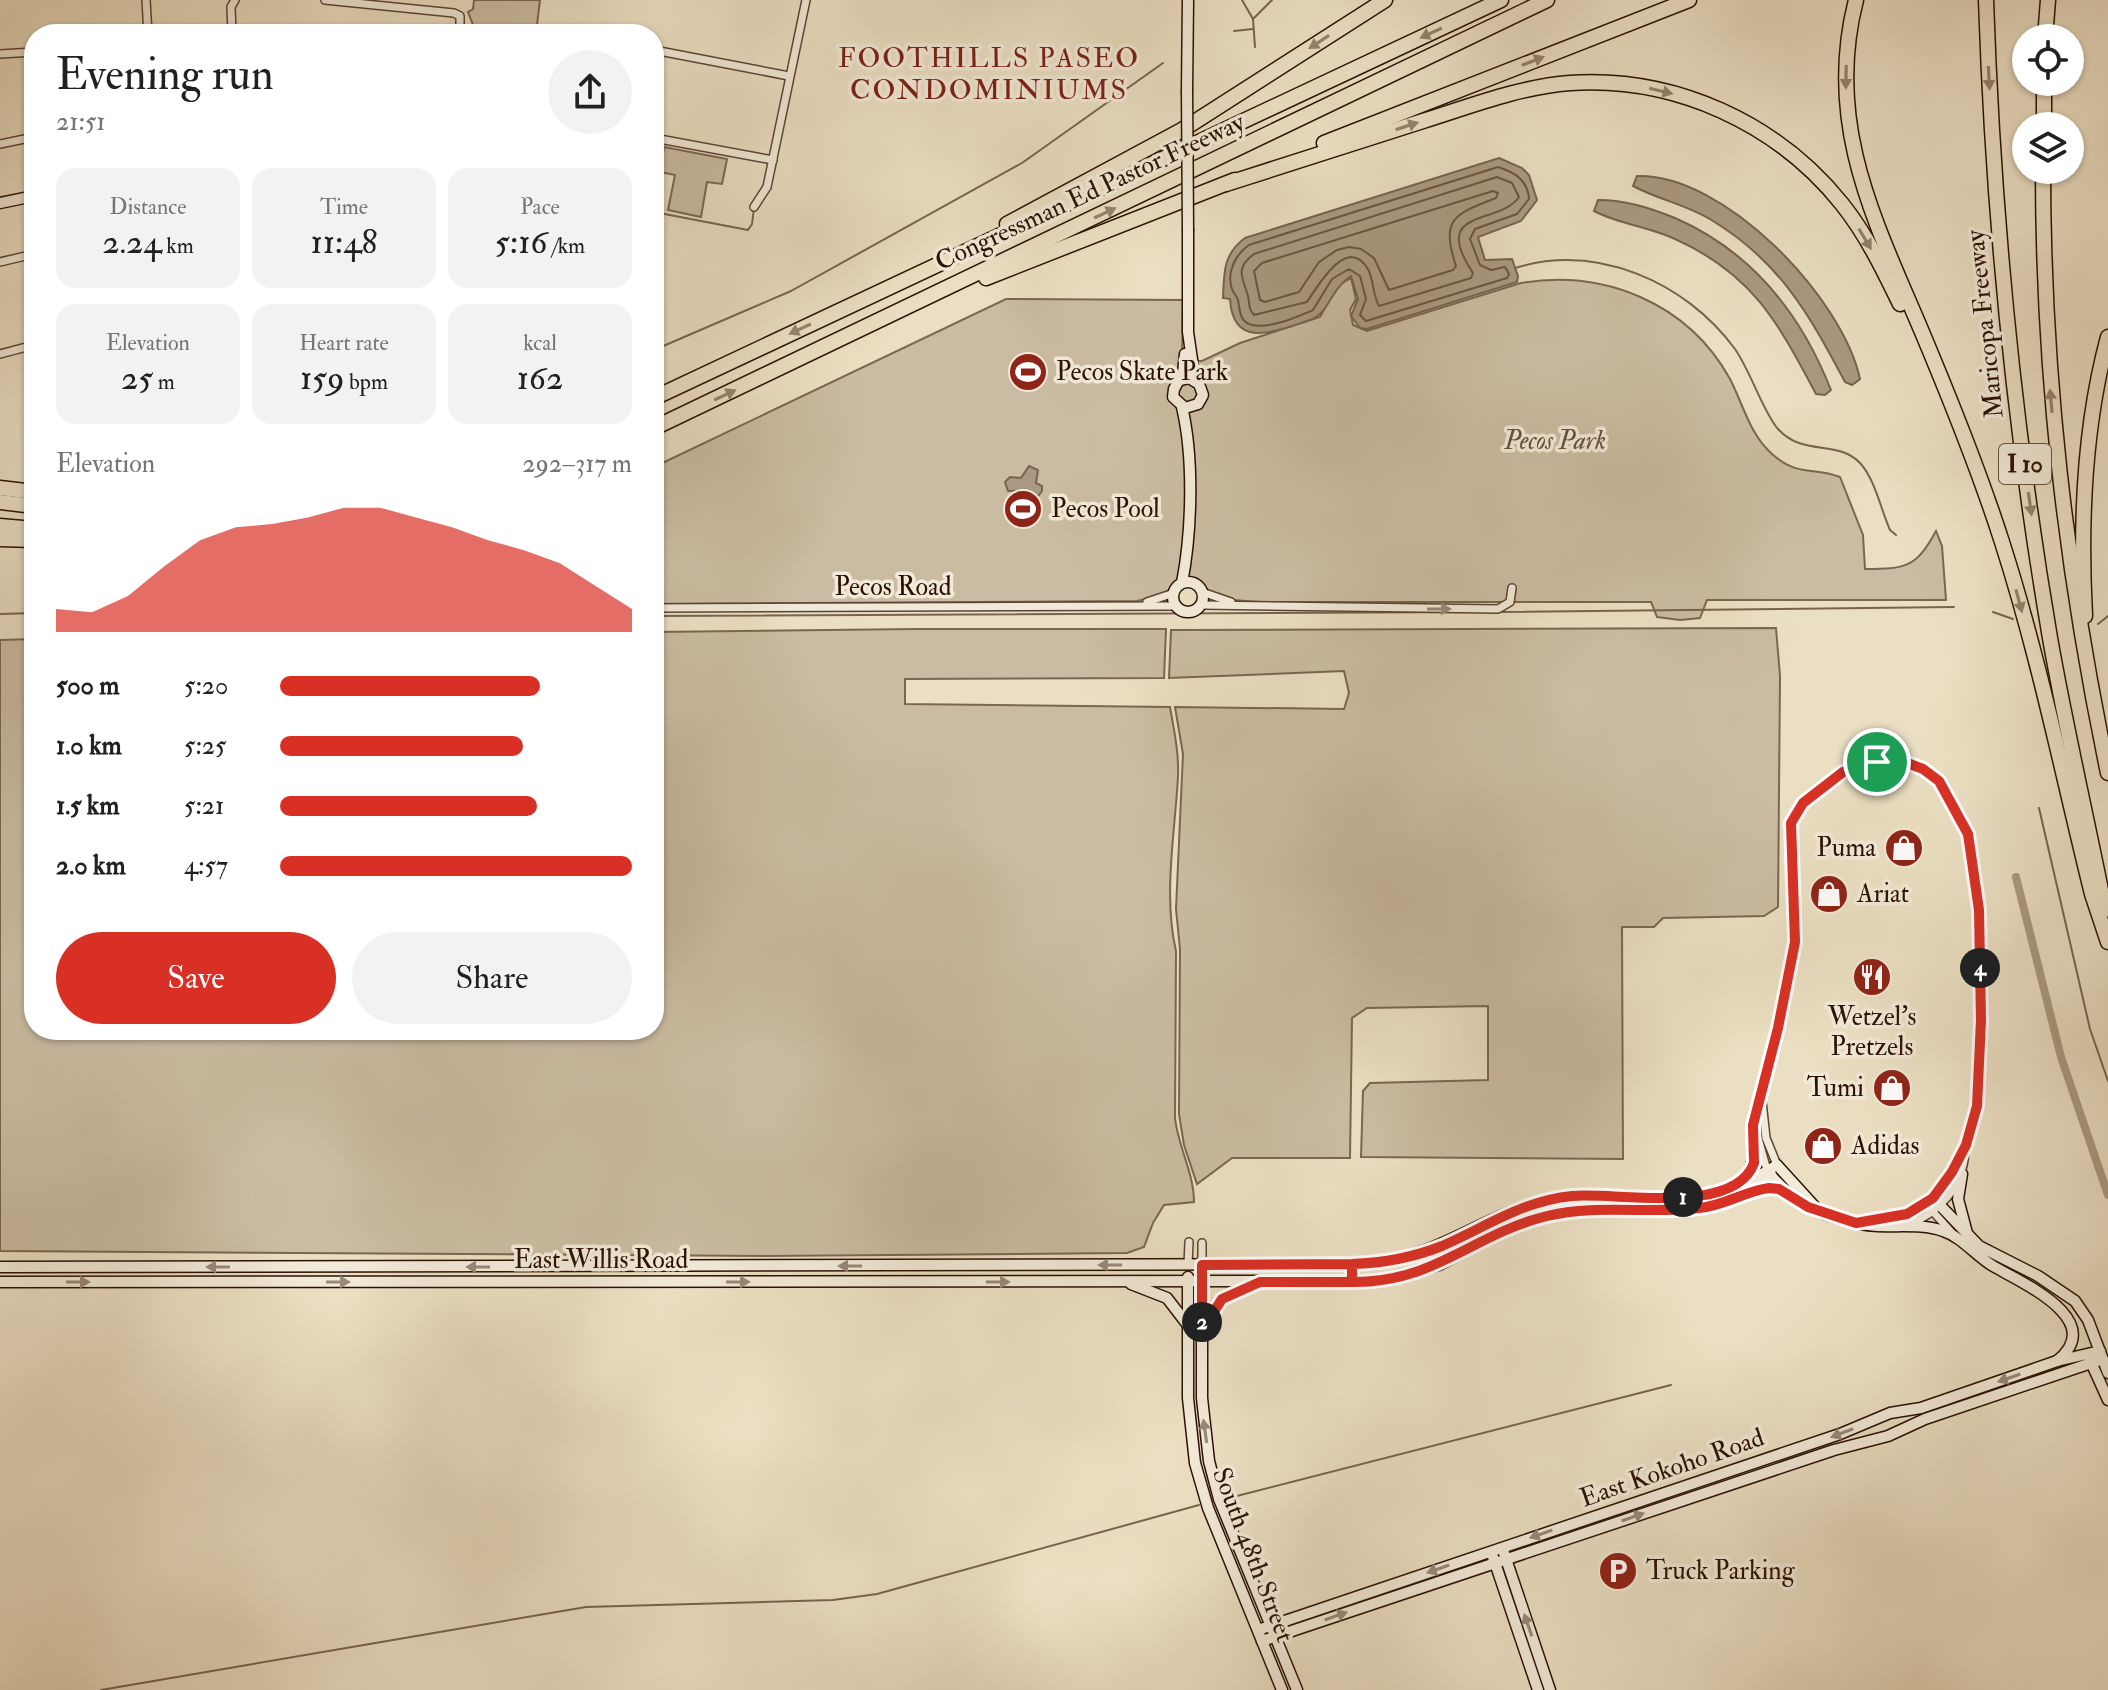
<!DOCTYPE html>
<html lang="en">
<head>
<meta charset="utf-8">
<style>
  :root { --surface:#fff; --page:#f2f2f2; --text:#202124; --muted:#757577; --accent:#d93025 }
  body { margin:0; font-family:"IM FELL Double Pica",serif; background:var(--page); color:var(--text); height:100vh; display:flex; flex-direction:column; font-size:30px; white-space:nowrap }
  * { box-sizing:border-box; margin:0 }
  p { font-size:26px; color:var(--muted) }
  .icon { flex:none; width:44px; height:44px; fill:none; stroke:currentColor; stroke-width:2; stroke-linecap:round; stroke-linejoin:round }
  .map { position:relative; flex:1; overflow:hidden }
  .sheet { position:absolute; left:24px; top:24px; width:640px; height:1016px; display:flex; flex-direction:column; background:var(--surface); border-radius:32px; box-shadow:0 2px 6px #0004 }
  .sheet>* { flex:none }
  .tools { position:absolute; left:2012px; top:24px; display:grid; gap:16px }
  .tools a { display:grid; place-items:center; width:72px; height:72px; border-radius:50%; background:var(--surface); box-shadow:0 2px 6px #0004; font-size:40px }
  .pin { position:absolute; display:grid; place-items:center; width:68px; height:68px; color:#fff; margin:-34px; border:4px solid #fff; border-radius:50%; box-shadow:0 2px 8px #0007 }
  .km { position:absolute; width:40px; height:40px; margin:-20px; border-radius:50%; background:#222; color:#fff; font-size:22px; line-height:40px; text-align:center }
  .round { display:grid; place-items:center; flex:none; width:84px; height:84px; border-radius:42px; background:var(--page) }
  .overview { display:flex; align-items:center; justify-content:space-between; height:136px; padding:0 32px }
  h1 { font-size:44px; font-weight:600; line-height:60px }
  .metrics { display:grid; grid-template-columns:repeat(3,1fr); gap:12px; height:136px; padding:8px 32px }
  .metrics div { display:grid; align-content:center; border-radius:20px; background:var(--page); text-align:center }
  .metrics b { font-size:34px; font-weight:600 }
  .metrics small { font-size:22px; font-weight:400 }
  .metrics p { font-size:22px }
  .chart { height:224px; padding:16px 32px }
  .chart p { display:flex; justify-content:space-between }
  .chart svg { width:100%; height:144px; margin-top:8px; fill:var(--accent); opacity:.7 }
  .primary-button { display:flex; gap:16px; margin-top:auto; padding:16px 32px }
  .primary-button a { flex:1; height:92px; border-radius:48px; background:var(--accent); color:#fff; font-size:32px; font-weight:600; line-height:92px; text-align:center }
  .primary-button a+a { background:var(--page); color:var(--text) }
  ul { padding:0 32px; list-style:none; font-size:26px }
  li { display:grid; grid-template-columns:128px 96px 1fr; align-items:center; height:60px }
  li i { height:20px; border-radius:10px; background:var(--accent) }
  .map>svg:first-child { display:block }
</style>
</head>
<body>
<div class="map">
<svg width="2108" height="1690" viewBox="0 0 2108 1690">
  <rect width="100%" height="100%" fill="#ebdfc3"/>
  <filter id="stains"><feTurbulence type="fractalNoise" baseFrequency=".0025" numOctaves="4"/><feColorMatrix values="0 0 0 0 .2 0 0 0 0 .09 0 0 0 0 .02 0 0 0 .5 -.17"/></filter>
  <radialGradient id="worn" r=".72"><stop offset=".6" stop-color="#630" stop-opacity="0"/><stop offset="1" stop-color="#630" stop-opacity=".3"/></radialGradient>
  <!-- green -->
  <g fill="#cabca2" stroke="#7a6652" stroke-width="2">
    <polygon points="474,0 540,0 537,25 542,29 540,34 469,34 473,25 468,12 473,9"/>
    <polygon points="664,147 727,159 722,184 707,182 701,217 668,210 675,175 660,172"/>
    <path d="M 1351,278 L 1356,299 L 1350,310 L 1353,325 L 1367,331 L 1521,283 C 1604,269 1688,303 1730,379 C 1743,404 1750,435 1772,454 C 1799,478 1813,466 1840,477 L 1863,535 L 1865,569 C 1905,569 1916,568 1936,531 L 1942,546 L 1946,600 L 1707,600 L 1700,618 L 1680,620 L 1657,617 L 1651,602 L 1263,602 C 1245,601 1214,601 1203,586 L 1174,586 L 1166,594 L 1137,601 L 654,604 L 654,467 L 1006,299 L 1183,300 L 1182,361 L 1202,361 L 1240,343 L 1320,317 L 1338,285 Z"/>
    <polygon points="1776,628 1780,676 1778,907 1764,916 1663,918 1654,927 1622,927 1623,1159 1361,1157 1363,1091 1370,1083 1488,1080 1488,1006 1367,1008 1352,1018 1350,1158 1232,1158 1197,1184 1184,1145 1179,1114 1180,949 1176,909 1183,754 1175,707 1344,709 1349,693 1344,671 1169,678 1171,630"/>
    <path d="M 915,629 L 1166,629 L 1164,678 L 905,679 L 905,704 L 1170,707 C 1174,730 1179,753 1178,776 C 1175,833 1163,895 1176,951 L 1175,1118 C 1178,1147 1194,1173 1194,1202 L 1164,1205 L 1153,1223 L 1144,1247 L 1127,1253 L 767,1256 L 0,1251 L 0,640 L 34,639 L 34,1030 L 654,1030 L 654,632 Z"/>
  </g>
  <!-- water -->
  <g fill="#aa9982" stroke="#77634f" stroke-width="2">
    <path d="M 1499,158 L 1522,168 L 1529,175 L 1537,200 L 1521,221 L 1478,237 L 1485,260 L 1512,259 L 1518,276 L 1517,282 L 1367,329 L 1360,328 L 1351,316 L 1358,299 L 1351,276 C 1331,289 1330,310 1313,319 C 1280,329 1233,353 1230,299 L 1223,298 C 1224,273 1223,254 1245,238 Z"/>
    <path d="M 1637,176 C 1724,173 1843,298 1860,379 L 1852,385 L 1845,382 C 1809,314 1780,262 1713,221 C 1688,205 1659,200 1633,186 Z"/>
    <path d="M 1598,200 C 1626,200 1650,208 1675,218 C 1751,251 1801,314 1831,390 L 1825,395 L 1816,394 C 1778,323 1753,274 1675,239 C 1649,227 1619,224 1594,211 Z"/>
    <polygon points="1029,466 1038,470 1036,483 1042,486 1042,491 1036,499 1036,522 1012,522 1011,500 1029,500 1032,496 1026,491 1008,491 1005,482 1010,477 1021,478"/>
  </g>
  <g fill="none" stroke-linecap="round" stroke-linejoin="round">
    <!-- shore -->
    <g stroke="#6a5542" stroke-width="2">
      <path d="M 1498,167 C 1514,172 1528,180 1529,199 L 1517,214 L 1475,229 L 1470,239 L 1480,265 L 1491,270 L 1505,267 L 1509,274 L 1507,278 L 1366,321 L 1360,315 L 1366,299 L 1360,276 L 1349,269 L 1332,279 L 1313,310 C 1297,317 1270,329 1252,325 C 1239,322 1240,310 1238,300 C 1237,296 1233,293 1232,289 C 1226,272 1236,254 1249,245 Z"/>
      <path d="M 1497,177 L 1512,183 L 1519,197 C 1499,226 1429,207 1473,273 L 1471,278 L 1379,306 C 1373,297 1374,281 1368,269 C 1347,233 1316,289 1307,302 L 1254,315 C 1248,308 1250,305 1248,296 C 1243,278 1234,269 1254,254 Z"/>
      <path d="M 1493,191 L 1498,193 L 1496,198 C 1455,214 1440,218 1456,266 L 1453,270 L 1389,290 L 1374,258 L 1361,249 L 1349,247 L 1337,250 L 1319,262 L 1299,292 L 1265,302 L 1260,300 L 1254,271 L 1262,263 Z"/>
    </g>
    <!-- stream -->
    <g stroke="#77634f" stroke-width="2">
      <polyline points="1242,0 1253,19"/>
      <polyline points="1234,31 1253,29"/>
      <polyline points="1255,47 1253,19 1272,0"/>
      <polyline points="654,212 748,230 752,224 754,208"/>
      <path d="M 1515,268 C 1596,243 1685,281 1735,349 C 1751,372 1763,412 1778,429 C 1803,457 1837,439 1860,463 C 1875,479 1881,510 1890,530 L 1896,535"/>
      <polyline points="657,348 657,213"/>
      <polyline points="654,350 791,291 1022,163 1163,63"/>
      <polyline points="1499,612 1954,607"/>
      <polyline points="1993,612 2013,619"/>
      <polyline points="0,614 34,613"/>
      <polyline points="654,616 1477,612"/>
      <polyline points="2098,624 2108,616"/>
      <polyline points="2039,808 2090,1029 2108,1081"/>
      <polyline points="1229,1498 1671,1385"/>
      <polyline points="101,1690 586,1607 833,1600 877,1594 1199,1505"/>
    </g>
    <!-- canal -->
    <polyline stroke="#aa9982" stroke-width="8" points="2016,877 2061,1057 2108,1195"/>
    <!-- street casing -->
    <g stroke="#5b4433" stroke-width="10">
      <g id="street">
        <polyline points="146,0 148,34"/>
        <polyline points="325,0 454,13 460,16 460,34"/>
        <polyline points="232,34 231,7 235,0"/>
        <polyline points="549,34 567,34"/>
        <polyline points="654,50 789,76"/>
        <polyline points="0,54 34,52"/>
        <polyline points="654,138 773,160"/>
        <polyline points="0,144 34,137"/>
        <polyline points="754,207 767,187 806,0"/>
        <polyline points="0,262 34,254"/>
        <polyline points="0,354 34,345"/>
        <polyline points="1202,592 1231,602"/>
        <polyline points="1147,602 1174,593"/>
        <polyline points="1201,605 1498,609 1510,602 1512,588"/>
        <polyline points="654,608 1176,606"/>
        <polyline points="1762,1101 1766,1138 1777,1165"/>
        <polyline points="1757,1115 1795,942 1791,823 1803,803 1843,772 1891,761 1923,769 1943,784 1968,834 1979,910 1981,1020 1977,1106 1966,1145 1952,1172 1933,1198"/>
        <polyline points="1757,1135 1767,1170 1789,1192"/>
        <polyline points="1746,1191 1773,1175"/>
        <polyline points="1926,1204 1954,1235"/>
        <path d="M 1908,1225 C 1940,1212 1963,1187 1965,1151"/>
        <polyline points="1202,1243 1202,1265"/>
        <polyline points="1188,1265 1189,1242"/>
      </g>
    </g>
    <!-- secondary casing -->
    <g stroke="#2b1103" stroke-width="13">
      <g id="secondary">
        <polyline points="1187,90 1188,0"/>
        <polyline points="0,203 34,196"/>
        <polyline points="1188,231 1188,332 1195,380"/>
        <polyline points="1181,380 1189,378 1199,384 1203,395 1198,404 1185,408 1173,397 1174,389 1183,373 1185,354"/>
        <path d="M 1182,407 C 1194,458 1192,531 1182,583"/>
        <circle cx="1188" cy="597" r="15"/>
        <polyline points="1962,1174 1958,1199 1967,1233"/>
        <path d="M 1741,1181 C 1763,1159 1748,1139 1757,1112"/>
        <polyline points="1870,1222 1907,1214 1933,1198 1979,1246 2038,1276 2075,1301 2088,1320 2108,1373"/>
        <polyline points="1202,1265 1202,1398 1209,1461 1219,1499 1297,1690"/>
        <path d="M 0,1267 L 1368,1264 C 1440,1257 1483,1214 1551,1199 C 1603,1188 1658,1204 1710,1195 C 1735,1190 1756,1178 1777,1165 L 1817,1209"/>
        <polyline points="1188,1277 1188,1398 1195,1463 1208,1508 1282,1690"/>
        <path d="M 0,1282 L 1378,1281 L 1439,1265 L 1503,1231 L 1547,1216 L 1578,1211 L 1701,1208 L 1769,1188 C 1782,1189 1796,1199 1806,1206 C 1819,1214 1838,1218 1852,1222 C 1882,1231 1915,1221 1943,1231 C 1962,1237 1976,1256 1993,1266 C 2022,1283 2108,1320 2057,1361"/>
        <polyline points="1131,1284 1167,1298 1187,1324"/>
        <polyline points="1203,1328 1222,1299 1255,1284"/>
        <polyline points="2090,1360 2108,1400"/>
        <polyline points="1504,1553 1550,1690"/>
        <polyline points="1493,1557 1538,1690"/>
        <polyline points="1258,1630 1840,1434 1890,1413 1921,1408 2057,1361 2100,1351"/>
        <polyline points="1262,1641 1834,1450 1888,1436 1925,1419 2103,1359"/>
      </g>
    </g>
    <!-- highway casing -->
    <g stroke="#2b1103" stroke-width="17">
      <g id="highway">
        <path d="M 1856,0 C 1824,124 1875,221 1922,332 C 1951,401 1979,470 2002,542 C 2039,657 2063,777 2092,894 L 2108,942"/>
        <path d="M 1986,0 C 1993,213 2014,427 2050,638 C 2066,729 2087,819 2105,910"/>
        <polyline points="2045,38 2048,0"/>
        <polyline points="2044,126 2044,82"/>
        <polyline points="1324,143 1689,0"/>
        <path d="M 2043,170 C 2043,376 2066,571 2108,773"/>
        <path d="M 1226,184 C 1292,163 1358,142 1423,121 C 1471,106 1519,87 1570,83 C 1675,76 1777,123 1842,204 C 1866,234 1883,269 1900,304"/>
        <polyline points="1007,224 1182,130 1385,0"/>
        <polyline points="986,278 1235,180"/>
        <polyline points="654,398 1501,0"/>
        <polyline points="654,428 1547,0"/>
        <polyline points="0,488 34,492"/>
        <polyline points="0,502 34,506"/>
        <polyline points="0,526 34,529"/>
        <polyline points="0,539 34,540"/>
        <path d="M 2085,616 C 2080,524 2084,426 2108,337"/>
      </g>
    </g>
    <!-- street -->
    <use href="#street" stroke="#f2ead8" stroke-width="7"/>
    <!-- secondary -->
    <use href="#secondary" stroke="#f2ead8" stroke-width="10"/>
    <!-- highway -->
    <use href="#highway" stroke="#ebdfc3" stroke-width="14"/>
    <!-- secondary-bridge casing -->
    <g stroke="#2b1103" stroke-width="13" stroke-linecap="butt">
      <polyline id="secondary-bridge" points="1187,90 1188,231"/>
    </g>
    <!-- secondary-bridge -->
    <use href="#secondary-bridge" stroke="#f2ead8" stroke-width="10"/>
  </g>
  <!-- one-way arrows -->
  <defs><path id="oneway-solid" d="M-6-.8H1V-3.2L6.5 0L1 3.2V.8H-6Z" transform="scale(2)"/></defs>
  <g fill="#95826d">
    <use href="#oneway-solid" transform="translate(1431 33) rotate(155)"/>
    <use href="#oneway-solid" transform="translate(1319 42) rotate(147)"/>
    <use href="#oneway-solid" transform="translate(1533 61) rotate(-21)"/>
    <use href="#oneway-solid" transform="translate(1846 77) rotate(91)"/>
    <use href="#oneway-solid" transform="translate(1989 78) rotate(87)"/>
    <use href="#oneway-solid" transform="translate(1661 91) rotate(13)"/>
    <use href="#oneway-solid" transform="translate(1407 126) rotate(-18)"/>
    <use href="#oneway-solid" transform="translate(1105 213) rotate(-25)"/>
    <use href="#oneway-solid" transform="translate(1865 239) rotate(59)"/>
    <use href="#oneway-solid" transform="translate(800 329) rotate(155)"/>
    <use href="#oneway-solid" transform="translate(725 395) rotate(-25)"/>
    <use href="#oneway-solid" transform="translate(2051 401) rotate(-95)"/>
    <use href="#oneway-solid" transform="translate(2030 504) rotate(82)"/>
    <use href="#oneway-solid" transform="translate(2019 601) rotate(75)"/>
  </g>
  <g fill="#988878">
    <use href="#oneway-solid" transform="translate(1439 609)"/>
    <use href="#oneway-solid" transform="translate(1110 1265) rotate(180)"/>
    <use href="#oneway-solid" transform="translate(850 1266) rotate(180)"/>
    <use href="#oneway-solid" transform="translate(218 1267) rotate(180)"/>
    <use href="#oneway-solid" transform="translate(478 1267) rotate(180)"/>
    <use href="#oneway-solid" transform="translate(78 1282)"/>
    <use href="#oneway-solid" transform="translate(338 1282)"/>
    <use href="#oneway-solid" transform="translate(738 1282)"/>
    <use href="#oneway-solid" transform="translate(998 1282)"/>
    <use href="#oneway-solid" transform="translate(2009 1378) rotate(161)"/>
    <use href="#oneway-solid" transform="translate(1205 1431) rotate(-98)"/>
    <use href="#oneway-solid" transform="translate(1842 1433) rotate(159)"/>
    <use href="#oneway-solid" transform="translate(1633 1517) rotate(-19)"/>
    <use href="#oneway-solid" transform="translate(1541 1534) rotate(161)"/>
    <use href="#oneway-solid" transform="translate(1438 1569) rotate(161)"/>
    <use href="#oneway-solid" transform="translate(1336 1616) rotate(-19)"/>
    <use href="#oneway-solid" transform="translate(1528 1625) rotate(-109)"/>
  </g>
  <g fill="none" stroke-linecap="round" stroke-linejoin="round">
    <!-- route casing -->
    <g stroke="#fff" stroke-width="16">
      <path id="route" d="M 1877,762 L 1843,772 L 1803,803 L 1791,823 L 1795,942 L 1778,1028 L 1753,1125 L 1754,1163 C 1735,1216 1618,1192 1572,1196 C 1522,1201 1486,1227 1442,1246 C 1412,1258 1384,1263 1352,1264 L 1352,1282 L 1260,1282 L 1222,1299 L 1202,1330 L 1202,1265 L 1352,1264 L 1352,1282 C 1435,1283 1473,1234 1547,1216 C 1596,1204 1648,1214 1699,1208 C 1724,1206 1745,1191 1769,1188 L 1779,1189 L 1808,1207 L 1856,1223 L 1907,1214 L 1933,1198 L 1952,1172 L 1966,1145 L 1977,1106 L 1981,1020 L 1979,910 L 1968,834 L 1939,781 L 1923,769 L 1910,764 L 1877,762"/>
    </g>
    <!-- route -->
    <use href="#route" stroke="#d93025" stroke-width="10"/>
  </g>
  <!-- icons -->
  <defs>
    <g id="stadium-disc" transform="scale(2)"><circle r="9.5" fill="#8f2418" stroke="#f2ead8"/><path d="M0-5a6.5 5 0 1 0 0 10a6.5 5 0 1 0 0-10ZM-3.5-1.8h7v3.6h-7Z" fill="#fff"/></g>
    <g id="shop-disc" transform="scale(2)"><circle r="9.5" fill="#8f2418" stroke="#f2ead8"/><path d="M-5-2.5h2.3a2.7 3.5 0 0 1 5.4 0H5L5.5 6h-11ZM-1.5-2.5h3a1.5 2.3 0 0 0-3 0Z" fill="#fff"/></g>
    <g id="restaurant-disc" transform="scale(2)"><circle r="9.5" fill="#8f2418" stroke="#f2ead8"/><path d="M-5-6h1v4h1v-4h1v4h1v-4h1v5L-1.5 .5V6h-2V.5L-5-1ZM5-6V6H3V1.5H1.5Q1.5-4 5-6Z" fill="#fff"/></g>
    <g id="parking-disc" transform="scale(2)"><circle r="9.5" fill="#8f2418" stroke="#f2ead8"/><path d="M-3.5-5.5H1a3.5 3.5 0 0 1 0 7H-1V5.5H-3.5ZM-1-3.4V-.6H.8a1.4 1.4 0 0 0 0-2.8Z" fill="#fff"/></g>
  </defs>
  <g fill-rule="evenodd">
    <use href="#stadium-disc" x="1028" y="372"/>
    <use href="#stadium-disc" x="1023" y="509"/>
    <use href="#shop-disc" x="1904" y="848"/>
    <use href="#shop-disc" x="1829" y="894"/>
    <use href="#restaurant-disc" x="1872" y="977"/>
    <use href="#shop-disc" x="1892" y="1088"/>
    <use href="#shop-disc" x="1823" y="1146"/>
    <use href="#parking-disc" x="1618" y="1571"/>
  </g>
  <g text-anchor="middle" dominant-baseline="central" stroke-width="7" stroke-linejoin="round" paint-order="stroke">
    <!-- shield labels -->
    <rect fill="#f2ead8" stroke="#675243" stroke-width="2" x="1999" y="444" width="52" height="40" rx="6"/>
    <g font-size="24" font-weight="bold" fill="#2b1103">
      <text x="2025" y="464">I 10</text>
    </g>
    <!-- street labels -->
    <g font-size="26" fill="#2b1103" stroke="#f2ead8">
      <text transform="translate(1090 192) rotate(-25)">Congressman Ed Pastor Freeway</text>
      <text transform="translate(1985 324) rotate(-96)">Maricopa Freeway</text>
      <text x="893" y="587">Pecos Road</text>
      <text x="601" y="1260">East Willis Road</text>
      <text transform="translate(1672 1468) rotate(-19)">East Kokoho Road</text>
      <text transform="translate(1253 1555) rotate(69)">South 48th Street</text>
    </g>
    <!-- poi labels -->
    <g font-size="26" fill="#2b1103" stroke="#f2ead8" text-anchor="start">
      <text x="1056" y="372">Pecos Skate Park</text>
      <text x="1051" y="509">Pecos Pool</text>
      <text x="1876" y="848" text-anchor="end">Puma</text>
      <text x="1857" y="894">Ariat</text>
      <text x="1872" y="1017" text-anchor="middle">Wetzel's<tspan x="1872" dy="30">Pretzels</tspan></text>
      <text x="1864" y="1088" text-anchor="end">Tumi</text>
      <text x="1851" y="1146">Adidas</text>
      <text x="1646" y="1571">Truck Parking</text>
    </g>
    <!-- park labels -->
    <g font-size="26" font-style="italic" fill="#634d3b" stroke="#f2ead8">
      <text x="1555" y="441">Pecos Park</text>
    </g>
    <!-- neighbourhood labels -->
    <g font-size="28" letter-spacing="2" fill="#7a1f14" stroke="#f2ead8">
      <text x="989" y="58">FOOTHILLS PASEO<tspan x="989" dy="32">CONDOMINIUMS</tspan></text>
    </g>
  </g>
  <rect width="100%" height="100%" filter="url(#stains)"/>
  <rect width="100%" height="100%" fill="url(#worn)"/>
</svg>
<div class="tools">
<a><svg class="icon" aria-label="locate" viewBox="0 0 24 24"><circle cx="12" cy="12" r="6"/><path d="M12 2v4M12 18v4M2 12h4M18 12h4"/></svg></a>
<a><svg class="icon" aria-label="layers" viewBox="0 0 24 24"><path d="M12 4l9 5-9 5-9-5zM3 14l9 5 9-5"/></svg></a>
</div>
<div class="pin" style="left:1877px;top:762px;background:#1e9e55"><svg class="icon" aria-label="arrive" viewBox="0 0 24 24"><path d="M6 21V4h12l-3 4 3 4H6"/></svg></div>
<b class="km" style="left:1683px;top:1197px">1</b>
<b class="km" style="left:1202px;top:1322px">2</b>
<b class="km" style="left:1980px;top:968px">4</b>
<section class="sheet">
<div class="overview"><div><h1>Evening run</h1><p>21:51</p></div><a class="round"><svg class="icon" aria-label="share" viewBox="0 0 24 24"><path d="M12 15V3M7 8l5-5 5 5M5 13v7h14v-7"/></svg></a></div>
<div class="metrics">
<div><p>Distance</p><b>2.24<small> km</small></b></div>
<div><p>Time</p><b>11:48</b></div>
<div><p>Pace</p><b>5:16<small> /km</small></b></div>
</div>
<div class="metrics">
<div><p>Elevation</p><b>25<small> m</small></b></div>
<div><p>Heart rate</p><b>159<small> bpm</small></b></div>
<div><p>kcal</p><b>162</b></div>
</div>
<div class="chart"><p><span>Elevation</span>292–317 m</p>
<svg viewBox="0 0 160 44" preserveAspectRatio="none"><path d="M0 44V37L10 38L20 33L30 24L40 16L50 12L60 11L70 9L80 6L90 6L100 9L110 12L120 16L130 19L140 23L150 30L160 37V44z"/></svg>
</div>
<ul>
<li><b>500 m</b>5:20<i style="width:74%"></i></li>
<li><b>1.0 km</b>5:25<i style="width:69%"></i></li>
<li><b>1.5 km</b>5:21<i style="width:73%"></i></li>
<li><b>2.0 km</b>4:57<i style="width:100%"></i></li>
</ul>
<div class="primary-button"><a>Save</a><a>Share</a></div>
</section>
</div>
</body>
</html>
